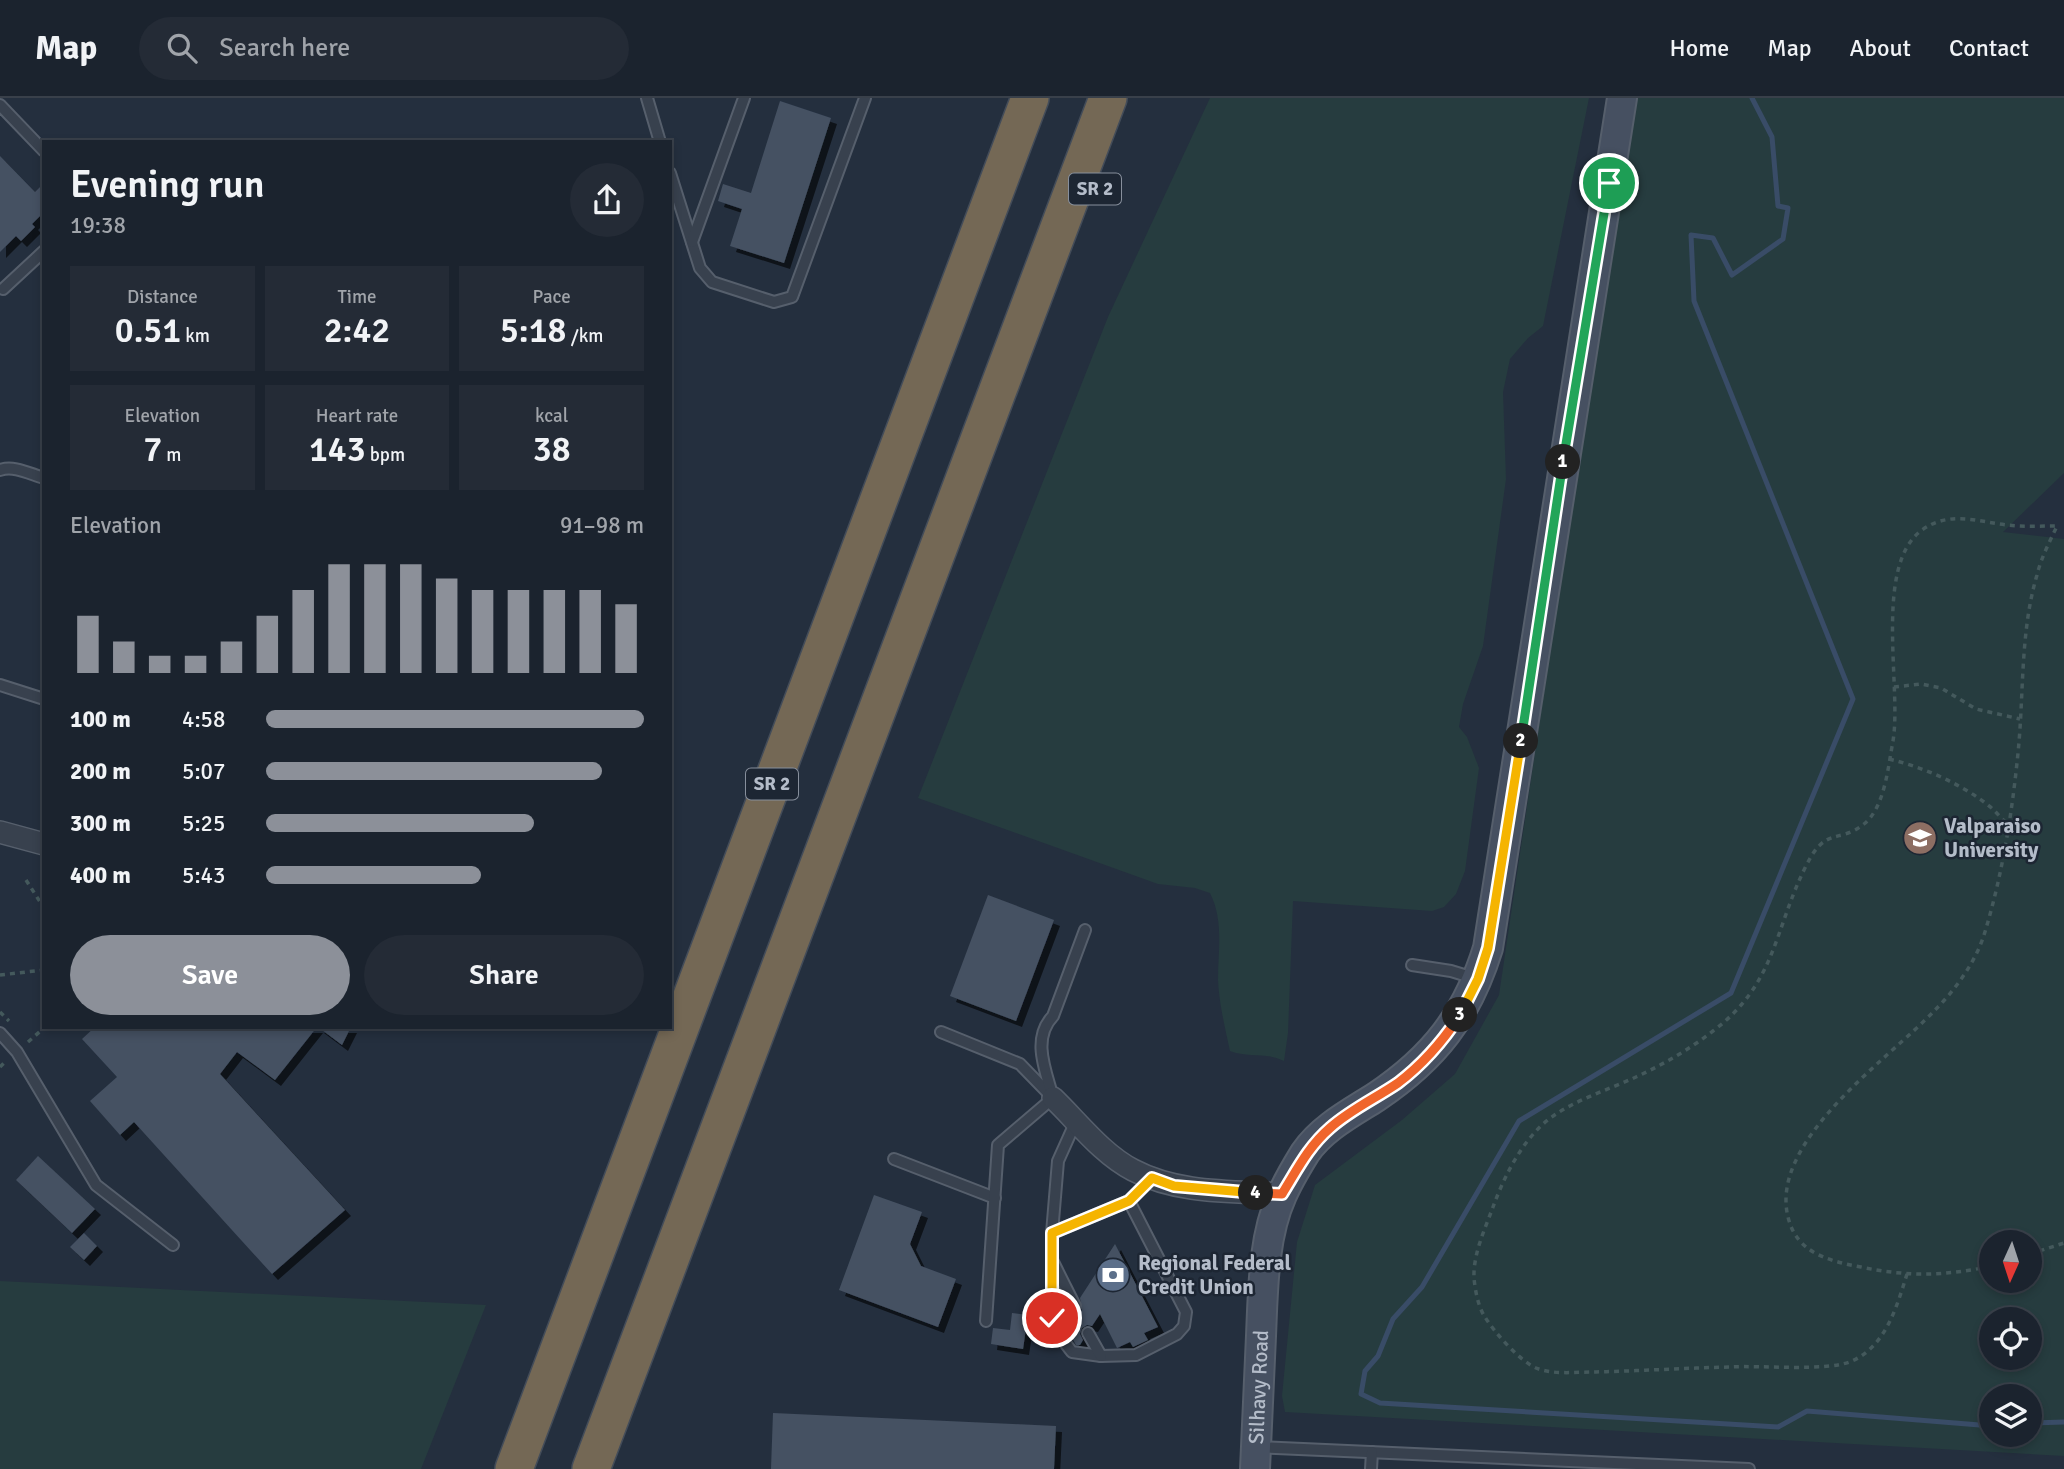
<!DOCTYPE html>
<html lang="en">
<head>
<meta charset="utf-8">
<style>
  :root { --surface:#1b232e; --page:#242b36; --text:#f1f3f6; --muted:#a0a4aa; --line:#39404a; --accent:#8c9099 }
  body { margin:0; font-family:Signika,sans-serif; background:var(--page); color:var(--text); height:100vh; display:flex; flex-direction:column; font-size:26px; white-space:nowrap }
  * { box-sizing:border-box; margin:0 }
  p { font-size:23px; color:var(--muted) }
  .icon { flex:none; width:38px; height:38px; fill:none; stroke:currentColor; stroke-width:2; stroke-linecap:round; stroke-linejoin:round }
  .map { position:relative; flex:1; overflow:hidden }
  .drawer { position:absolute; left:42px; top:42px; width:630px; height:889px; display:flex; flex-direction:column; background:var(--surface); border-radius:0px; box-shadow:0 4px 10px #0003,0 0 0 2px var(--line) }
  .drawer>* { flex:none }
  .needle { width:46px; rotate:183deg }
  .tools { position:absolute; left:1979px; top:1132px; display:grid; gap:14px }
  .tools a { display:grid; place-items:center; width:63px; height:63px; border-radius:50%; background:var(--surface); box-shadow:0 4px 10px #0003,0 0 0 2px var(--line); font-size:35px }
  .pin { position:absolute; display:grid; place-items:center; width:60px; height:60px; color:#fff; margin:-30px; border:4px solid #fff; border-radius:50%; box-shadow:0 2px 7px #0007 }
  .km { position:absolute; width:35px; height:35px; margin:-18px; border-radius:50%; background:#222; color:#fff; font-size:19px; line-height:35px; text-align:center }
  .round { display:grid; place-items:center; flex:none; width:74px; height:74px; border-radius:37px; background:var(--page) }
  .overview { display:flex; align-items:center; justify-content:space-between; height:119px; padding:0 28px }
  h1 { font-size:38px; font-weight:600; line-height:52px }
  .stats { display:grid; grid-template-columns:repeat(3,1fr); gap:10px; height:119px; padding:7px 28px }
  .stats div { display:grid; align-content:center; border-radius:0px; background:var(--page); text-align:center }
  .stats b { font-size:35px; font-weight:600 }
  .stats small { font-size:19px; font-weight:400 }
  .stats p { font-size:19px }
  .chart { height:196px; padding:14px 28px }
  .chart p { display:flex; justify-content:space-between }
  .chart svg { width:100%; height:126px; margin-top:7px; stroke:var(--accent); stroke-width:6 }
  .button { display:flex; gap:14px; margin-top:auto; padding:14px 28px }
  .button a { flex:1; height:80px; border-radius:42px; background:var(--accent); color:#fff; font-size:28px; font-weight:600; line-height:80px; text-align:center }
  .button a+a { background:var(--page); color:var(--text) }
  ul { padding:0 28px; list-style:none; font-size:23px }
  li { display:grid; grid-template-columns:112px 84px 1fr; align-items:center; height:52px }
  li i { height:18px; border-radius:9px; background:var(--accent) }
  header { display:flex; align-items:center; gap:42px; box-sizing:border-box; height:98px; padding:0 35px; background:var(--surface); border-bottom:2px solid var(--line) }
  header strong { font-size:33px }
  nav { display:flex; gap:38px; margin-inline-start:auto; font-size:24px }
  .search { width:490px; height:63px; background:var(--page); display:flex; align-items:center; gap:18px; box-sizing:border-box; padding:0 24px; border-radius:38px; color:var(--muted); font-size:26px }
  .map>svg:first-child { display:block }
</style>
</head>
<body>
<header>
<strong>Map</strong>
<div class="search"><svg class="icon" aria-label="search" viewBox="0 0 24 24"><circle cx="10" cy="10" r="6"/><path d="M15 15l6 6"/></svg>Search here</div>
<nav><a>Home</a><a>Map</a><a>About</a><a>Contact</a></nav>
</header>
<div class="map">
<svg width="2064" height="1371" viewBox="0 0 2064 1371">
  <defs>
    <filter id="shadow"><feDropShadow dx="6" dy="6" stdDeviation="0" flood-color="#0009"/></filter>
  </defs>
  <rect width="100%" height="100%" fill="#242f3e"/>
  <!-- green -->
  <g fill="#263c3f" fill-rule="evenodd">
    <path d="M 1210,0 L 1589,0 L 1543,228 L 1528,240 L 1510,261 L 1503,294 L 1506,381 L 1483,548 L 1463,606 L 1459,629 L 1467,639 L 1479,670 L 1465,773 L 1456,796 L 1444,809 L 1432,813 L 1293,803 L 1288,935 L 1284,963 C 1267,954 1248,960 1230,953 C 1225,930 1219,905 1218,882 C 1218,852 1224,823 1210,795 L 1195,790 L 1158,786 L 918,700 L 1108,219 Z"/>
    <path d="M 1632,0 L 2064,0 L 2064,375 L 2003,434 L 2064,441 L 2064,1358 L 1285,1314 L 1282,1298 L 1297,1144 L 1315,1087 L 1402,1022 L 1455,976 L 1499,897 ZM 1992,1144 L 2030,1144 L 2030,1183 L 1992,1183 ZM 1992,1222 L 2030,1222 L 2030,1260 L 1992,1260 ZM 1992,1298 L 2030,1298 L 2030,1337 L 1992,1337 Z"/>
    <polygon points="0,1183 486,1207 421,1371 0,1371"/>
  </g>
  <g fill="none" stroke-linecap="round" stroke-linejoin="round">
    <!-- stream -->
    <g stroke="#394c67" stroke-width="5">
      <polyline points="1752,0 1772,39 1778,108 1788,110 1783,141 1732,177 1713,140 1691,137 1694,203 1853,601 1731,895 1519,1023 1422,1189 1393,1221 1378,1258 1365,1273 1361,1296 1380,1305 1778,1329 1807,1313 1992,1328"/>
      <polyline points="2030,1325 2064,1324"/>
    </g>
  </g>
  <!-- building -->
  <g fill="#455162" filter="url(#shadow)">
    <polygon points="780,3 831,20 784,165 730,148 742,111 718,103 723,86 751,95"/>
    <polygon points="0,58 35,94 44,85 44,114 32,126 35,129 21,143 16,138 0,154"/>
    <polygon points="988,797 1054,822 1016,923 950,898"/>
    <polygon points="95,929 317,929 275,982 237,954 220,976 345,1112 272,1176 134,1024 120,1037 90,1003 117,979 82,941"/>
    <polygon points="318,929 351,929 342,947"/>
    <polygon points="38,1058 95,1111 72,1135 16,1082"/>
    <polygon points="874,1097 922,1114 910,1146 921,1168 956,1181 938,1229 839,1192"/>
    <polygon points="84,1135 97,1148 84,1162 70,1149"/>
    <polygon points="1115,1146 1158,1229 1144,1235 1148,1242 1133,1249 1130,1244 1117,1250 1100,1216 1092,1228 1087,1227 1082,1230 1080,1236 1083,1242 1080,1247 1076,1247 1064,1225 1071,1215 1078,1215 1082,1212 1080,1200"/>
    <polygon points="1012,1215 1028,1217 1023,1251 991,1246 993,1230 1010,1232"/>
    <polygon points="773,1315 1056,1328 1054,1371 771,1371"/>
  </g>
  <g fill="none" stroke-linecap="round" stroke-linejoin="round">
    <!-- lane casing -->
    <g stroke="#565f6c" stroke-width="14">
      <g id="lane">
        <polyline points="647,0 660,44"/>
        <polyline points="0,7 44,53"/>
        <polyline points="670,75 700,170 712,184 774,204 792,199 865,0"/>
        <polyline points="692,144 744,0"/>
        <polyline points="3,191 44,153"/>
        <path d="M 0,372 C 14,367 30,376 44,380"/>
        <polyline points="0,587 44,601"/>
        <polyline points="1412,867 1451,873 1474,880"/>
        <polyline points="941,934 1020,966 1051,998"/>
        <polyline points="0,935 17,954 96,1087 173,1147"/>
        <path d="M 1053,1000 C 1046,973 1031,941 1053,918 L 1085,832"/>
        <polyline points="1076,1023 1058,1063 1052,1135 1052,1220 1062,1241 1072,1254 1101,1258 1136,1257 1177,1236 1184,1228 1186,1214 1129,1103"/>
        <polyline points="894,1061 995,1100"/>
        <polyline points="1052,1135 1129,1103 1152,1080"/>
        <polyline points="1053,1164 1075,1208"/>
        <polyline points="986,1223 998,1047 1053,1000"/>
        <polyline points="1088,1235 1101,1258"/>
        <polyline points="1256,1349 1749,1371"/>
        <polyline points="1371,1371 1372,1354"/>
      </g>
    </g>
    <!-- street casing -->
    <g stroke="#565f6c" stroke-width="24">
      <g id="street">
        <polyline points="0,734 44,746"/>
        <path d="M 1053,1000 C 1078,1024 1102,1056 1133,1072 C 1178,1096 1233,1093 1282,1096"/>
      </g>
    </g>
    <!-- secondary casing -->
    <g stroke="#565f6c" stroke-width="32">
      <g id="secondary">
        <path id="s1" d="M 1255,1371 C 1257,1327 1259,1282 1261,1238 C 1263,1192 1263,1139 1282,1097 C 1288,1083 1297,1068 1305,1055 C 1322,1030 1351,1015 1376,999 C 1434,960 1467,918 1488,850 L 1622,0"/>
      </g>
    </g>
    <!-- highway casing -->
    <g stroke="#434c59" stroke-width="40">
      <g id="highway">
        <polyline points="514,1371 1030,0"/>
        <polyline points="591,1371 1108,0"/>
      </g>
    </g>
    <!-- path -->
    <g stroke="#44595c" stroke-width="3.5" stroke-dasharray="5 5" stroke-linecap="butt">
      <polyline points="1894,589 1921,586 1941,590 1976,611 2020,621"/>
      <path d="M 1889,661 C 1922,669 1957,684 1984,704 C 1993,710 2000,719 2008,727"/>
      <polyline points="26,782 44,810"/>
      <polyline points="0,877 44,872"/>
      <polyline points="0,914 9,923"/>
      <polyline points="28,944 45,929"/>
      <polyline points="0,969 6,963"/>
      <polyline points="2030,1156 2064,1145"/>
      <path d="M 1907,1176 C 1897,1208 1886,1248 1852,1263 C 1827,1274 1761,1267 1731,1269 C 1685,1270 1639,1273 1593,1274 C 1575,1274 1553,1277 1536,1270 C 1520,1263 1494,1234 1485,1219 C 1478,1209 1475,1191 1474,1180 C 1473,1156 1485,1131 1493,1109 C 1504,1079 1522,1042 1549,1021 C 1574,1002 1608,992 1636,979 C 1664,966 1690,951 1713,933 C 1777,885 1774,830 1807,766 C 1826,728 1839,746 1864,726 C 1885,709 1888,669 1893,643 C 1902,590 1873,467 1922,432 C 1950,412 1978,424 2008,427 C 2024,429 2041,428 2057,428 C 2050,443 2041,460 2037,477 C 2020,534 2024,596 2018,655 C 2012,716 2002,779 1984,837 C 1975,865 1955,892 1935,912 C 1889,961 1769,1042 1788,1119 C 1792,1136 1801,1147 1815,1155 C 1830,1163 1845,1166 1861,1169 C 1908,1179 1945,1178 1992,1168"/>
    </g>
    <!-- lane -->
    <use href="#lane" stroke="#38414e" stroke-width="10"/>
    <!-- street -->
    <use href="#street" stroke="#38414e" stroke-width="21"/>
    <!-- secondary -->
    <use href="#secondary" stroke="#465061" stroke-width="28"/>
    <!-- highway -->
    <use href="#highway" stroke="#746855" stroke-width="37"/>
  </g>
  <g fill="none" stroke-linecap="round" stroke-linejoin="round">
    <!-- split-1 casing -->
    <g stroke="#fff" stroke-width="14">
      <polyline id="split-1" points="1563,364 1609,85"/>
    </g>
    <!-- split-2 casing -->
    <g stroke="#fff" stroke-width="14">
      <polyline id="split-2" points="1521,643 1563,364"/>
    </g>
    <!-- split-3 casing -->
    <g stroke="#fff" stroke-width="14">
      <polyline id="split-3" points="1460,917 1478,881 1488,850 1521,643"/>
    </g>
    <!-- split-4 casing -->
    <g stroke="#fff" stroke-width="14">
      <path id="split-4" d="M 1256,1095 L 1282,1096 C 1297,1072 1308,1049 1330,1030 C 1350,1012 1376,1000 1398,985 C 1423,966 1443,943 1460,917"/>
    </g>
    <!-- split-5 casing -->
    <g stroke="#fff" stroke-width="14">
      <polyline id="split-5" points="1052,1220 1052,1135 1129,1103 1152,1080 1174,1088 1256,1095"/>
    </g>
    <!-- split-1 -->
    <use href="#split-1" stroke="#22a559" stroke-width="9"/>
    <!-- split-2 -->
    <use href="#split-2" stroke="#22a559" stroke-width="9"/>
    <!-- split-3 -->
    <use href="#split-3" stroke="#f5b400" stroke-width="9"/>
    <!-- split-4 -->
    <use href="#split-4" stroke="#f0652b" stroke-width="9"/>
    <!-- split-5 -->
    <use href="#split-5" stroke="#f5b400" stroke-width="9"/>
  </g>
  <!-- icons -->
  <defs>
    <g id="university-disc" transform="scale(1.75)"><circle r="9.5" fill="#8d6e63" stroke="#1d2633"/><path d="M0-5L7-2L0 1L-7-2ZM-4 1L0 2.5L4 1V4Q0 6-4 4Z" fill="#fff"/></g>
    <g id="bank-disc" transform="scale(1.75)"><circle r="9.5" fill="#5c6f8a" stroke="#1d2633"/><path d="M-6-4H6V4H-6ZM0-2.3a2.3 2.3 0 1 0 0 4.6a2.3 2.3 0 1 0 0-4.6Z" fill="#fff"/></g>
  </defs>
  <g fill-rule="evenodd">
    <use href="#university-disc" x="1920" y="740"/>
    <use href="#bank-disc" x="1113" y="1177"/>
  </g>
  <g text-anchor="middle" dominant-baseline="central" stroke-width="5" stroke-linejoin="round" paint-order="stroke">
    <!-- shield labels -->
    <g fill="#1d2633" stroke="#878f9c" stroke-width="2">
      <rect x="1069" y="75.5" width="52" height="31" rx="5"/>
      <rect x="746" y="670.5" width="52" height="31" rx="5"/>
    </g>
    <g font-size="19" font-weight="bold" fill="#b4bcc9">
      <text x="1095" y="91">SR 2</text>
      <text x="772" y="686">SR 2</text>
    </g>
    <!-- poi labels -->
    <g font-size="21" font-weight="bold" fill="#b4bcc9" stroke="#1d2633" text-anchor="start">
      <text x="1944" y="728">Valparaiso<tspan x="1944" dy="24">University</tspan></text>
      <text x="1138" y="1165">Regional Federal<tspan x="1138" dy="24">Credit Union</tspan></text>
    </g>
    <!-- street labels -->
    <g font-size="21" fill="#b4bcc9" stroke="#1d2633">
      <text stroke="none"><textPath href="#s1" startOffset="82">Silhavy Road</textPath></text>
    </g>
  </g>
</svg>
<div class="tools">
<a><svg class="needle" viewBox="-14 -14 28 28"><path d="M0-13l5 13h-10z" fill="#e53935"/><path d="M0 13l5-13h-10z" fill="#a0a4aa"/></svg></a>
<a><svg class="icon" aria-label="locate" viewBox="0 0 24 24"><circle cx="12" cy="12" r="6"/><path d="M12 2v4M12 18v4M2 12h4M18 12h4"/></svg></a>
<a><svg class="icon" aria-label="layers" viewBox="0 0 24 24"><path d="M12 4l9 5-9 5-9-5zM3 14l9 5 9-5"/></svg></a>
</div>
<div class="pin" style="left:1609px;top:85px;background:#1e9e55"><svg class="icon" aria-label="arrive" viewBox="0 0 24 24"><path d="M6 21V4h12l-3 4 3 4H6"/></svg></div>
<div class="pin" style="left:1052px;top:1220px;background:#d93025"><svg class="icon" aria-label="check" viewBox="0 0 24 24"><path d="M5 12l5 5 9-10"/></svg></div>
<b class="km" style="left:1563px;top:364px">1</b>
<b class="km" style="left:1521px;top:643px">2</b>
<b class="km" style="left:1460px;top:917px">3</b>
<b class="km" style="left:1256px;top:1095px">4</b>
<section class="drawer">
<div class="overview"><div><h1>Evening run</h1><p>19:38</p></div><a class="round"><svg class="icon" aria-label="share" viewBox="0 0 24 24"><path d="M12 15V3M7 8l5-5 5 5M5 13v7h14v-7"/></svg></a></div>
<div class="stats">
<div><p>Distance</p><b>0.51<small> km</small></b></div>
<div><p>Time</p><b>2:42</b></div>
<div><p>Pace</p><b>5:18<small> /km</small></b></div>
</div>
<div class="stats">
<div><p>Elevation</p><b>7<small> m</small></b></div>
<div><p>Heart rate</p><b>143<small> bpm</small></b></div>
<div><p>kcal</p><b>38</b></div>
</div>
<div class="chart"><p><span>Elevation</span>91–98 m</p>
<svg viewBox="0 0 160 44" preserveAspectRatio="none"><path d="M5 44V24M15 44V33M25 44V38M35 44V38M45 44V33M55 44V24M65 44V15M75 44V6M85 44V6M95 44V6M105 44V11M115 44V15M125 44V15M135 44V15M145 44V15M155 44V20"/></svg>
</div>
<ul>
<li><b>100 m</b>4:58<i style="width:100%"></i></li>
<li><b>200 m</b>5:07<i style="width:89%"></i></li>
<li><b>300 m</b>5:25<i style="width:71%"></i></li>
<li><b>400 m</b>5:43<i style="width:57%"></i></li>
</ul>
<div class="button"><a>Save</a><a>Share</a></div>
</section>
</div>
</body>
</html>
